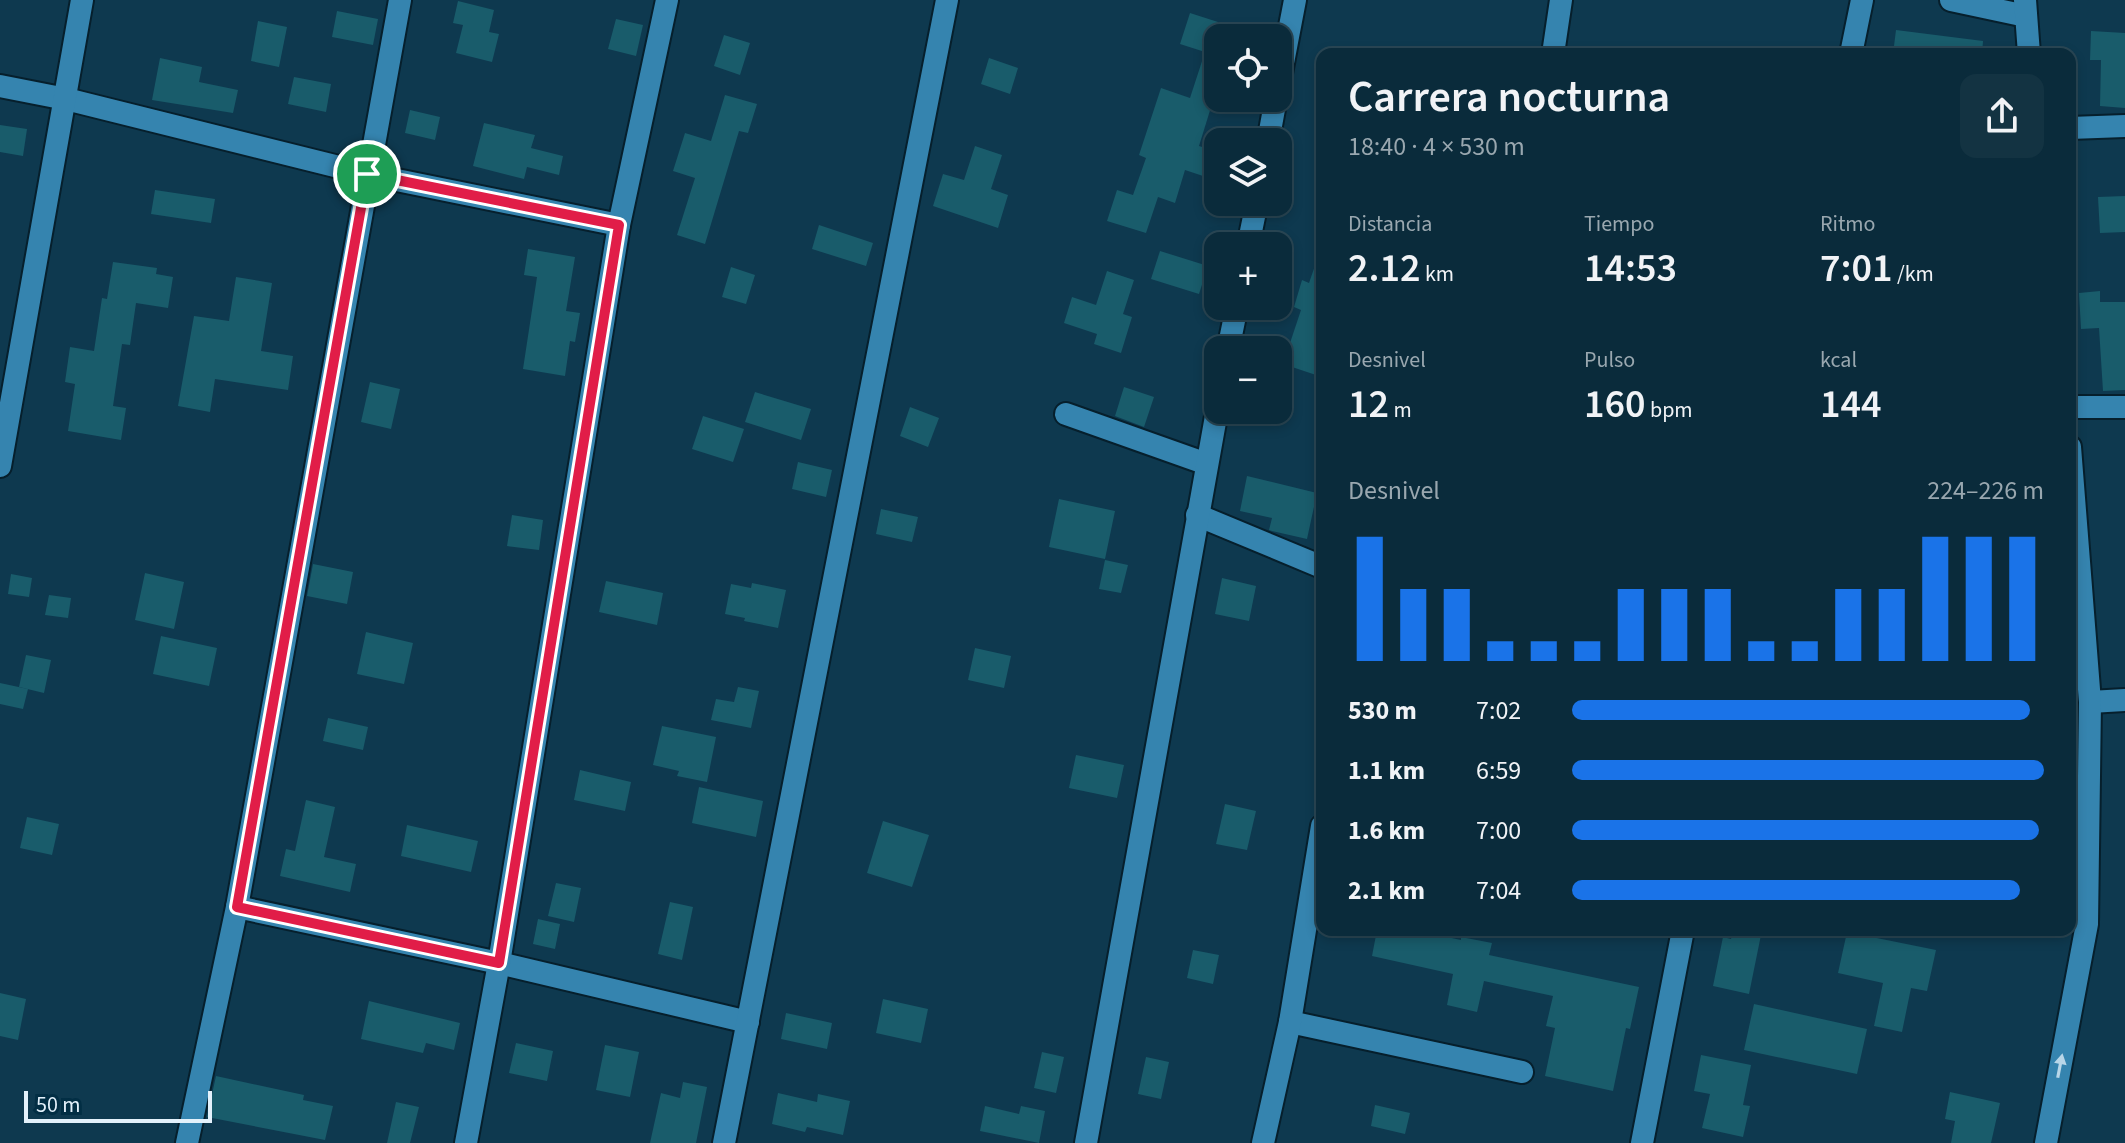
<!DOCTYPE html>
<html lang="es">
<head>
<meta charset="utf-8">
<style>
  :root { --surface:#0a2b3b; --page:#133342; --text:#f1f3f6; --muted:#99a7af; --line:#2a4755; --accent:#1a73e8 }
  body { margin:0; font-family:"Source Sans 3",sans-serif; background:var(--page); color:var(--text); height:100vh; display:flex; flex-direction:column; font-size:30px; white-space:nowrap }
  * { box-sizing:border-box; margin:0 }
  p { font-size:26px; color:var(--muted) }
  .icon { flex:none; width:44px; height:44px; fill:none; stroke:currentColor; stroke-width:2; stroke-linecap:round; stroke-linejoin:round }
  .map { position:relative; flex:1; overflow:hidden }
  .details { position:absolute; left:1316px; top:48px; width:760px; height:888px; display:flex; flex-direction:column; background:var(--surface); border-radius:16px; box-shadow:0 4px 12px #0003,0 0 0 2px var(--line) }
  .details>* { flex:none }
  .buttons { position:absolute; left:1204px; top:24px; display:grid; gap:16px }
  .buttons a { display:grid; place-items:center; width:88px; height:88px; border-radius:16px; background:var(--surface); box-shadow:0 4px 12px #0003,0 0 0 2px var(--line); font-size:40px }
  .scale { position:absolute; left:24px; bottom:20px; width:188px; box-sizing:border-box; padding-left:8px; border:4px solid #e3f1fb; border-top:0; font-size:22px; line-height:28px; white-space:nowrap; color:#e3f1fb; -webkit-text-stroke:6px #022e44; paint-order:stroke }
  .pin { position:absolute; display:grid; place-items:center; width:68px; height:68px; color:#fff; margin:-34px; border:4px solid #fff; border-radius:50%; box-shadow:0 2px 8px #0007 }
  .round { display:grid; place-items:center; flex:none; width:84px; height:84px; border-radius:16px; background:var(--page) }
  .headline { display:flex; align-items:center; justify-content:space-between; height:136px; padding:0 32px }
  h1 { font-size:44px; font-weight:600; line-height:60px }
  .metrics { display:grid; grid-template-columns:repeat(3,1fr); gap:12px; height:136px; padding:8px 32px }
  .metrics div { display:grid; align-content:center }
  .metrics b { font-size:40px; font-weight:600 }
  .metrics small { font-size:22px; font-weight:400 }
  .metrics p { font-size:22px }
  .chart { height:224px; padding:16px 32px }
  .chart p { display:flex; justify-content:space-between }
  .chart svg { width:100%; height:144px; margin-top:8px; stroke:var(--accent); stroke-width:6 }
  ul { padding:0 32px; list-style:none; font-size:26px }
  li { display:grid; grid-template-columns:128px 96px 1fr; align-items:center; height:60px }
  li i { height:20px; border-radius:10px; background:var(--accent) }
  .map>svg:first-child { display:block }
</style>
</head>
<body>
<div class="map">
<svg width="2125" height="1143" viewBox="0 0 2125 1143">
  <rect width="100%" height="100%" fill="#0e394f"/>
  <!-- building -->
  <g fill="#195c6b">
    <polygon points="458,1 494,10 489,32 499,34 492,62 456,53 463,25 453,23"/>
    <polygon points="337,11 378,19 373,45 332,37"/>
    <polygon points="1190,13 1218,22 1218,106 1212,104 1199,146 1218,152 1218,181 1185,170 1175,203 1158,197 1146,233 1107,221 1117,190 1133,195 1146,158 1139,155 1161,88 1190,98 1205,52 1180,44"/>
    <polygon points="616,19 643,25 636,56 608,49"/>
    <polygon points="258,21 287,27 279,67 251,61"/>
    <polygon points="1896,30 1983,41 1982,54 1893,54"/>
    <polygon points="2091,31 2125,33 2125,108 2100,106 2101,60 2090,60"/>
    <polygon points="724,35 750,43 740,75 714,66"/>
    <polygon points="160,58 202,67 199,82 238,90 233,113 152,100"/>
    <polygon points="989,58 1018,68 1010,94 981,84"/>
    <polygon points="294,77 331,84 326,112 288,104"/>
    <polygon points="725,95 757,104 748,133 739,131 705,244 677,235 695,178 673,171 685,133 711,141"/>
    <polygon points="410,110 440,117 435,140 405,133"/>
    <polygon points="484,123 535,135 531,148 563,156 559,175 527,167 524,179 473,166"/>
    <polygon points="0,125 27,129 23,156 0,152"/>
    <polygon points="975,146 1002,155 991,189 1008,195 998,228 933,206 943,174 964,180"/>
    <polygon points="155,190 215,199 211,223 151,214"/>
    <polygon points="2125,196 2125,232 2100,233 2098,197"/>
    <polygon points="819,225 873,243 866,266 812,249"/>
    <polygon points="528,249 575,257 566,311 580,313 575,342 570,341 565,376 523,369 537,277 524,275"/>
    <polygon points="1160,251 1208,266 1199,294 1151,279"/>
    <polygon points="1318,257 1322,257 1322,316 1316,335 1322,337 1322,357 1316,375 1283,364 1301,310 1294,307 1302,280 1309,283"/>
    <polygon points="113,262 157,268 156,274 173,277 168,308 136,303 130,345 122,344 113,406 126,408 121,440 68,431 75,384 65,382 70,347 94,351 102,298 107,299"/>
    <polygon points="731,267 755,275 746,304 722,297"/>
    <polygon points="1107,271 1134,280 1123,314 1132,317 1121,353 1094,344 1097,334 1064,323 1072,297 1096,305"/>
    <polygon points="236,277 272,283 261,351 293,356 288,390 215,379 210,412 178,406 194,316 229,321"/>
    <polygon points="2100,291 2100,302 2125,302 2125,390 2103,391 2099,328 2081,329 2079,293"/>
    <polygon points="370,382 400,389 391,429 361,422"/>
    <polygon points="1124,387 1154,397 1144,427 1115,416"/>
    <polygon points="755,392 811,409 801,440 745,422"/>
    <polygon points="910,407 939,418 928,447 900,436"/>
    <polygon points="703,416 744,429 733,462 692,449"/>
    <polygon points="798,462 832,470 826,497 792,489"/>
    <polygon points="1247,476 1317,493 1307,539 1272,531 1269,530 1272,518 1240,511"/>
    <polygon points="1059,499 1115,511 1105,559 1049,547"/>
    <polygon points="881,509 918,517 912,542 876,534"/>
    <polygon points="512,515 543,520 539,550 507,546"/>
    <polygon points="1105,560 1128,565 1121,593 1099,589"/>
    <polygon points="313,564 353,572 347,604 307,596"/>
    <polygon points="145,573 184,582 174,629 135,620"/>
    <polygon points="11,574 32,578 29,597 8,594"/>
    <polygon points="1222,578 1256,586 1249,621 1215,614"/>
    <polygon points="606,581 663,593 657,625 599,612"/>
    <polygon points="752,583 786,590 778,628 744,621 745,618 725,614 731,584 751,588"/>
    <polygon points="49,595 71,598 68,618 45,615"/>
    <polygon points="366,632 413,643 404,684 357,674"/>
    <polygon points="161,636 217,648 209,686 153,674"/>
    <polygon points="975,648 1011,656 1004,688 968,680"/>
    <polygon points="26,655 51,660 44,693 19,687"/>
    <polygon points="0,683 28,689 23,709 0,704"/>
    <polygon points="738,687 759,691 751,728 711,720 716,699 734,702"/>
    <polygon points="328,718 368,727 363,750 323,741"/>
    <polygon points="662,726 716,737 707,782 677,776 679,771 653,765"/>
    <polygon points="1076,755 1124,765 1117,798 1069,788"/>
    <polygon points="580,770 631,782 625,811 574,800"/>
    <polygon points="699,787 763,801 756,837 692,823"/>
    <polygon points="306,800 335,807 324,857 356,864 350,892 280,876 286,849 295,851"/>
    <polygon points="1225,804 1256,811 1247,850 1216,844"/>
    <polygon points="27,817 59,824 52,855 20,848"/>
    <polygon points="883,821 929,835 912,887 867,873"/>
    <polygon points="407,825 478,841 471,872 401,856"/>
    <polygon points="556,883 581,888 574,922 548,916"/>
    <polygon points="670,902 693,907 682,960 658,954"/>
    <polygon points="538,919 560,924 555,949 533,944"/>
    <polygon points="1377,930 1414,930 1461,940 1461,937 1492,943 1489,955 1639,987 1630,1029 1626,1028 1613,1091 1545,1076 1555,1028 1546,1026 1553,996 1484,981 1477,1012 1447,1005 1453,974 1372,956"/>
    <polygon points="1733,930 1762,930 1749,994 1713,986 1723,937 1731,939"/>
    <polygon points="1847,932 1936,950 1927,991 1911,988 1902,1032 1874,1026 1883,983 1838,973"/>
    <polygon points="1193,950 1219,955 1213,984 1187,978"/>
    <polygon points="0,993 26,999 18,1040 0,1036"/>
    <polygon points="883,999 928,1009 921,1043 876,1033"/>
    <polygon points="369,1001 460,1023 454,1050 426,1043 423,1053 361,1039"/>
    <polygon points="1754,1004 1867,1029 1857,1074 1744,1050"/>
    <polygon points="786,1013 832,1023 827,1049 781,1039"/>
    <polygon points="516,1043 553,1051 547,1081 509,1073"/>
    <polygon points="605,1045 639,1052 630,1097 596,1090"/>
    <polygon points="1042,1052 1064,1057 1056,1093 1034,1088"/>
    <polygon points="1701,1055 1751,1065 1743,1105 1750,1106 1743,1137 1702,1128 1710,1094 1694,1091"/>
    <polygon points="1146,1057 1169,1062 1161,1099 1138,1094"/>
    <polygon points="216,1076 304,1095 303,1100 333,1106 325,1140 207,1117"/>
    <polygon points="683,1082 707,1087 696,1143 650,1143 661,1093 680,1098"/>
    <polygon points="1950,1092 2000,1103 1991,1143 1951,1143 1955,1121 1945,1119"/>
    <polygon points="778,1093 817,1102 818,1094 850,1101 843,1135 807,1127 805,1132 772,1124"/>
    <polygon points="396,1102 419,1107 410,1143 387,1143"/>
    <polygon points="1375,1105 1410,1113 1405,1134 1371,1126"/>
    <polygon points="985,1106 1019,1114 1021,1106 1045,1111 1039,1143 980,1131"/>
  </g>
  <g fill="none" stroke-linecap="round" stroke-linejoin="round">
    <!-- minor casing -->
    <g stroke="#061f2c" stroke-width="26">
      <g id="minor">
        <polyline points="1951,0 2026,16"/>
        <polyline points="1553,54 1561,0"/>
        <polyline points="1851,54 1862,0"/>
        <polyline points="0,86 66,99 367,174 619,225"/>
        <polyline points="1278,89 1295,0"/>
        <polyline points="2070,128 2125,126"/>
        <polyline points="1268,142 1276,98"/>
        <polyline points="1248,246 1257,202"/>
        <polyline points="1228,350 1237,306"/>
        <polyline points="2070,407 2125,407"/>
        <polyline points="1066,414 1207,464"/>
        <polyline points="0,466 82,0"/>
        <polyline points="1197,515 1322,567"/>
        <polyline points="2090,702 2125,700"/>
        <polyline points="237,907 499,963 748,1022"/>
        <polyline points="1290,1022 1522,1072"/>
        <polyline points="187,1143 237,907 400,0"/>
        <polyline points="466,1143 499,963 619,225 667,0"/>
        <polyline points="724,1143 947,0"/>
        <polyline points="1086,1143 1218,405"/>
        <polyline points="1263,1143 1290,1022 1322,826"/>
        <polyline points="1642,1143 1683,930"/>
      </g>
    </g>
    <!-- tertiary casing -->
    <g stroke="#061f2c" stroke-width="26">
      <g id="tertiary">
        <polyline points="2025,0 2029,54"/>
        <polyline points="2046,1143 2087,924 2090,702 2070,447"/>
      </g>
    </g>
    <!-- minor -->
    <use href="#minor" stroke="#3584af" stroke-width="22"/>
    <!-- tertiary -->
    <use href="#tertiary" stroke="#3584af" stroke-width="22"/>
  </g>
  <!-- one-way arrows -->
  <defs><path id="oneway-solid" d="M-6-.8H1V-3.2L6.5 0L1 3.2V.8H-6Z" transform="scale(2)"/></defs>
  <use fill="#b8d6e8" href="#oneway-solid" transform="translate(2060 1066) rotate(-79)"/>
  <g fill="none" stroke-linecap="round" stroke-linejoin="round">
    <!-- route casing -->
    <g stroke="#fff" stroke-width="16">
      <polygon id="route" points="367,174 619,225 499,963 237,907"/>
    </g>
    <!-- route -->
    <use href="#route" stroke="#e11d48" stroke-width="10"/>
  </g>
</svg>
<div class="buttons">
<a><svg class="icon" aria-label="locate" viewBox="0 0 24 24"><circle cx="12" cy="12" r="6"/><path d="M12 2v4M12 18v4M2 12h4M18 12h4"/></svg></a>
<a><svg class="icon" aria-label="layers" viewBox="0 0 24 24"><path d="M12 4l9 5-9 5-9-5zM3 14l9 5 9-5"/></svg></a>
<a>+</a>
<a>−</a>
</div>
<div class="scale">50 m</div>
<div class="pin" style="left:367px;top:174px;background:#1e9e55"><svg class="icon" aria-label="arrive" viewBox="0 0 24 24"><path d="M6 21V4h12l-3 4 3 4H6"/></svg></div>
<section class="details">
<div class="headline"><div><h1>Carrera nocturna</h1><p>18:40 · 4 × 530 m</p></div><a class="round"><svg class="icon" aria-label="share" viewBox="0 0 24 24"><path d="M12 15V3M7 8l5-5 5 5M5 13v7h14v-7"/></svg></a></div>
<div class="metrics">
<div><p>Distancia</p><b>2.12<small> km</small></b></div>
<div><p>Tiempo</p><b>14:53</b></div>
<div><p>Ritmo</p><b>7:01<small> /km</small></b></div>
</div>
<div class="metrics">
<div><p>Desnivel</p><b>12<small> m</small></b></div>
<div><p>Pulso</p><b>160<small> bpm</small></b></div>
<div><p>kcal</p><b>144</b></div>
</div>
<div class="chart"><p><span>Desnivel</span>224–226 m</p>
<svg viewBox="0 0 160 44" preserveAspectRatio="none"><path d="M5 44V6M15 44V22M25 44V22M35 44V38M45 44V38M55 44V38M65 44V22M75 44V22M85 44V22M95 44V38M105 44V38M115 44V22M125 44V22M135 44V6M145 44V6M155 44V6"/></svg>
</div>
<ul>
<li><b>530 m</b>7:02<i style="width:97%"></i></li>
<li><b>1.1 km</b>6:59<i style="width:100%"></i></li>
<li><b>1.6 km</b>7:00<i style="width:99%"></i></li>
<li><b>2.1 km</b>7:04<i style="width:95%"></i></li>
</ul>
</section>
</div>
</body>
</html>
